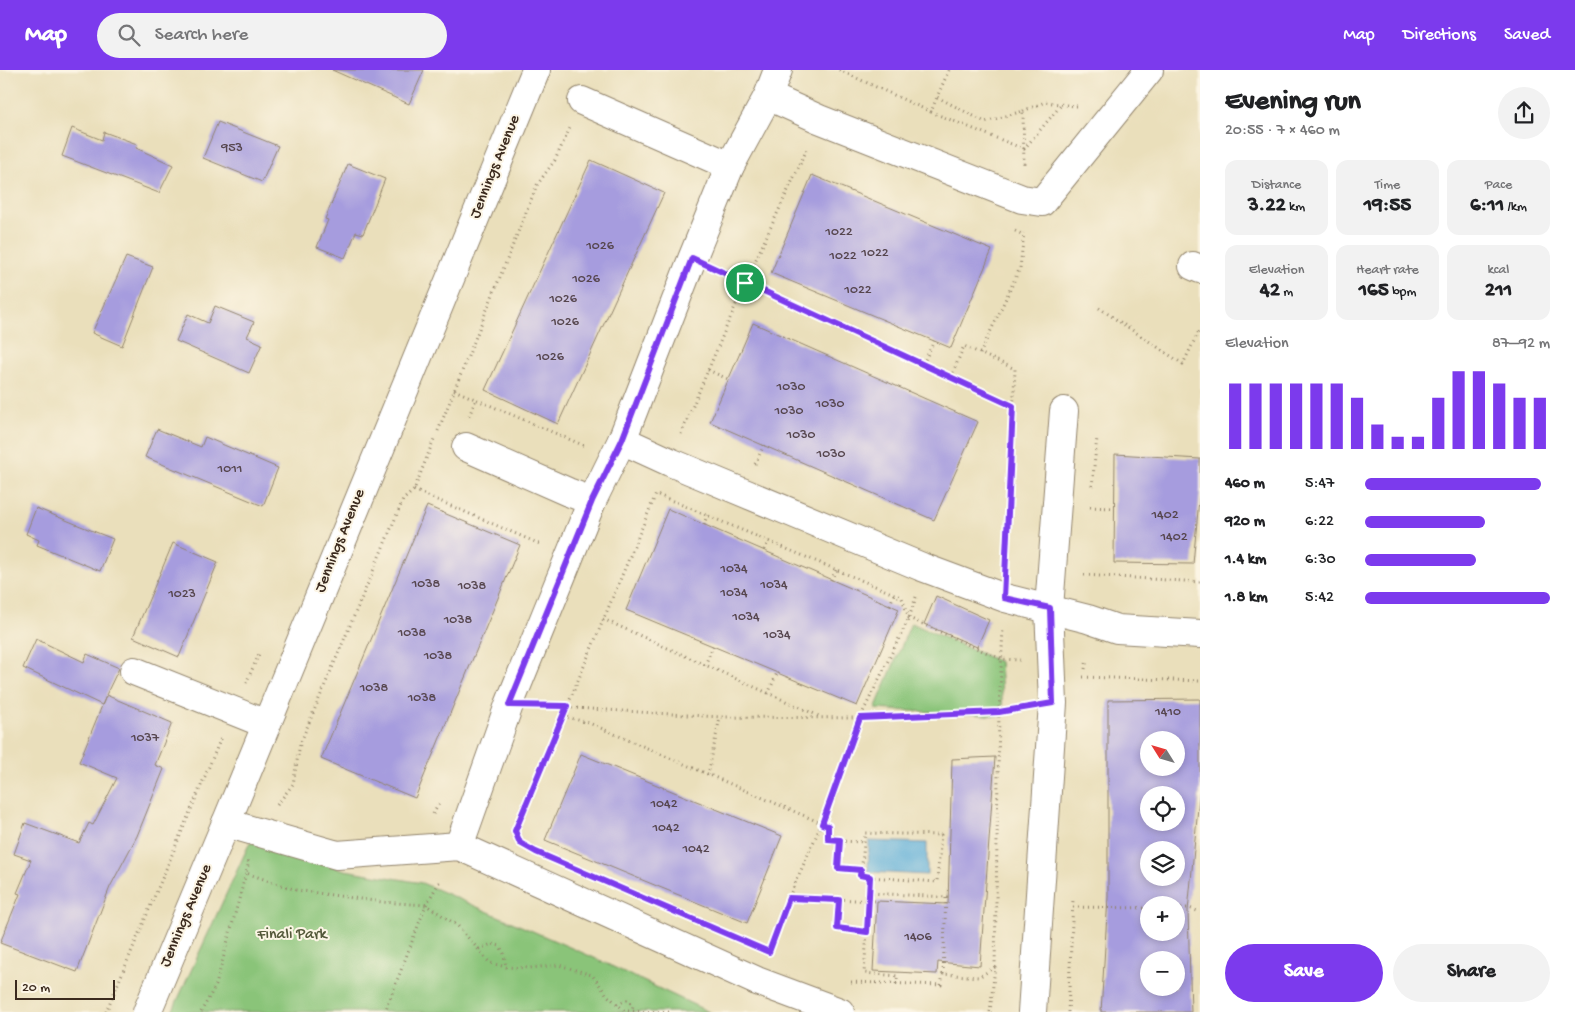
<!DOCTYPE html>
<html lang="en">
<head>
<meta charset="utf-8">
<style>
  :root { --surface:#fff; --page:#f2f2f2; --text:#202124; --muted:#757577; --accent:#7c3aed }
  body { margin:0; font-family:"Gochi Hand",sans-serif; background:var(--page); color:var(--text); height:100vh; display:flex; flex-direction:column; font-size:19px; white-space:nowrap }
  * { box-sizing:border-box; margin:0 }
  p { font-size:16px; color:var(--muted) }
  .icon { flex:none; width:28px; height:28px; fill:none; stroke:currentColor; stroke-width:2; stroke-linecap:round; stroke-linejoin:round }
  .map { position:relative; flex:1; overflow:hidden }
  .details { display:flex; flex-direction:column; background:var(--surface); width:375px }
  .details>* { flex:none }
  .needle { width:32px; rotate:307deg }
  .controls { position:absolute; left:1140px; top:661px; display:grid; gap:10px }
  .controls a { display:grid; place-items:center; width:45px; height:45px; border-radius:50%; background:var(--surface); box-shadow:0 2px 8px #0003; font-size:25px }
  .scale { position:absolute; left:15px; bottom:12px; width:100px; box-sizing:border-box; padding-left:5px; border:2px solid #3b2a1e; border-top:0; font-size:14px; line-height:18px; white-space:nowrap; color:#3b2a1e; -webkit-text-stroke:4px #fcf5e5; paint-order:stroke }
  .pin { position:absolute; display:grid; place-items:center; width:42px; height:42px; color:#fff; margin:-21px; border:2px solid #fff; border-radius:50%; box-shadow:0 1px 5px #0007 }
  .round { display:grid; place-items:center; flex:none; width:52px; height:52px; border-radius:26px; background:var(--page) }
  .overview { display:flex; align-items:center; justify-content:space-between; height:85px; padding:0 25px }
  h1 { font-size:28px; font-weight:800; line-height:38px }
  .figures { display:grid; grid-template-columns:repeat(3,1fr); gap:8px; height:85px; padding:5px 25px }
  .figures div { display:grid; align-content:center; border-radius:12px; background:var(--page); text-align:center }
  .figures b { font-size:21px; font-weight:800 }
  .figures small { font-size:14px; font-weight:400 }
  .figures p { font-size:14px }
  .chart { height:140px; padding:10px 25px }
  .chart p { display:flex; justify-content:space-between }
  .chart svg { width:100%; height:90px; margin-top:5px; stroke:var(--accent); stroke-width:6 }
  .cta { display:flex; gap:10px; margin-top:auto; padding:10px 25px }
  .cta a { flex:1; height:58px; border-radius:30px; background:var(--accent); color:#fff; font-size:20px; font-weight:800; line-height:58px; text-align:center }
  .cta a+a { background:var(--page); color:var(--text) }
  ul { padding:0 25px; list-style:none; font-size:16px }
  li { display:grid; grid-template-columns:80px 60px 1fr; align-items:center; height:38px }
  li i { height:12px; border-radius:6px; background:var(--accent) }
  header { display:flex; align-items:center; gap:30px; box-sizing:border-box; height:70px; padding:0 25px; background:var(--accent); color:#fff }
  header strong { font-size:24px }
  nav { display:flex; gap:28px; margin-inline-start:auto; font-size:18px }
  .search { width:350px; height:45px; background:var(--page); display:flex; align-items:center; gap:12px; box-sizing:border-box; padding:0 18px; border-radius:28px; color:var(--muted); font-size:19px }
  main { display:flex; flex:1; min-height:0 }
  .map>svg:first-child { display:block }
</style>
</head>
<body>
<header>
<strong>Map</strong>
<div class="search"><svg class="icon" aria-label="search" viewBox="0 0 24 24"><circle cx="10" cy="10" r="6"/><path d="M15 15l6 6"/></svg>Search here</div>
<nav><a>Map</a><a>Directions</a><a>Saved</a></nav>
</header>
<main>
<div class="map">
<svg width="1200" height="942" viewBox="0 0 1200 942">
  <rect width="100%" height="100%" fill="#fcf5e5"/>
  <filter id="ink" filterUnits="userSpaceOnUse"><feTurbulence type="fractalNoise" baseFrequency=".02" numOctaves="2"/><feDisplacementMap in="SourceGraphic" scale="10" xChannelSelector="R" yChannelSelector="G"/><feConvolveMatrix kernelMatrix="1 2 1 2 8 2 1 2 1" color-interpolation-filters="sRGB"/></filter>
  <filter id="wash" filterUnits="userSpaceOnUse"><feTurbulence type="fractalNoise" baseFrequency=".0096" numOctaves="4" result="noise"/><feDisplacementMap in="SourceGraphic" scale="20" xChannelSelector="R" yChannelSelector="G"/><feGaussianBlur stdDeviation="1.12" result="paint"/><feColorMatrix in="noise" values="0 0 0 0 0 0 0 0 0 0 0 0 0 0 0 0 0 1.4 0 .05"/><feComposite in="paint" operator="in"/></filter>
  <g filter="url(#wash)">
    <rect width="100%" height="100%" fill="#eadfbb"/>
    <!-- green -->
    <g fill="#8ac479" stroke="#62774c">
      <polygon points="911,553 1000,592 1003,646 875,639"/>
      <polygon points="250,772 345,800 422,813 590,886 709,942 172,942"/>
    </g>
    <!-- water -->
    <polygon fill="#5daed8" stroke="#4c6c7b" points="869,771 927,773 927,805 868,802"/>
    <g id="blocks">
      <!-- building -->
      <g fill="#a69cde" fill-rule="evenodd">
        <polygon points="332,0 424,0 409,34"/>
        <polygon points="218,52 278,76 262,112 203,88"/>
        <polygon points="72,58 102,70 104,62 137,74 136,78 173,95 159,123 62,86"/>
        <polygon points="591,90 664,123 558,354 485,320"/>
        <polygon points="348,94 385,109 363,164 356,162 345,188 317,177 328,150 325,149"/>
        <polygon points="812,105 992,180 951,278 771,203"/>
        <polygon points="126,187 153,197 122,276 92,263"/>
        <polygon points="215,236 254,252 247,267 262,274 249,303 176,271 188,244 208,253"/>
        <polygon points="753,253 978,352 934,450 710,352"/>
        <polygon points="157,359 201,377 205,367 278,398 263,436 145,387"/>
        <polygon points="1115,384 1200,389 1200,419 1193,494 1114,493"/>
        <polygon points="427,436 520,475 415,728 321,689"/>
        <polygon points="36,438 113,469 100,501 37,475 39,470 26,464"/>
        <polygon points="668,439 899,539 857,636 626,540"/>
        <polygon points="173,473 218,492 179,587 133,567"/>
        <polygon points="936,526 989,550 977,577 924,554"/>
        <polygon points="36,569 84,592 87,584 119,598 106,625 172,653 155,695 164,699 137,766 110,817 77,902 0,873 20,824 17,823 31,790 14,784 25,753 79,773 89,753 93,755 117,708 79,692 106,626 102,635 23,598"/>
        <path d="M 1200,629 L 1200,717 L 1188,841 L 1191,942 L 1101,942 L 1108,827 L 1108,630 ZM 1149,670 L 1176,670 L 1176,698 L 1149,698 ZM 1149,725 L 1176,725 L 1176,752 L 1149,752 ZM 1149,780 L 1176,780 L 1176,808 L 1149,808 ZM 1149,835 L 1176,835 L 1176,862 L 1149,862 ZM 1149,890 L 1176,890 L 1176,918 L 1149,918 Z"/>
        <polygon points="581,684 782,766 747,853 545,770"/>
        <polygon points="995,687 980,896 938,892 937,904 873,901 877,831 948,834 952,689"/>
      </g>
    </g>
  </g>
  <g filter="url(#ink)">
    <use href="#blocks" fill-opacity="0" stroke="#92846c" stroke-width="1"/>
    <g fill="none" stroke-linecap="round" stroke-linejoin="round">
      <!-- minor casing -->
      <g stroke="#92846c" stroke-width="30">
        <g id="minor">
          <polyline points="768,26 819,49 1022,129 1042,132 1149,0"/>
          <polyline points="582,31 730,96"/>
          <polyline points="1193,196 1200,199"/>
          <polyline points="622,370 670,392 922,497 1005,528 1088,549 1117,559 1200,564"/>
          <polyline points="466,377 568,422 592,431"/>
          <polyline points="134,601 266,654"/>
          <polyline points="226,753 337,785 459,776 757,911 840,942"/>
          <polyline points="459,776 509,635 592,431 622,370 692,189 730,96 768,26 778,0"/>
          <polyline points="147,942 226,753 536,0"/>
          <polyline points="1032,942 1053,633 1049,538 1064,341"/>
        </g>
      </g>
      <!-- path -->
      <g stroke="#92846c" stroke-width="3" stroke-dasharray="1 4" stroke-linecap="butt">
        <polyline points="839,0 931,42 937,27"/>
        <polyline points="949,0 937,27 985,52 1023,41 1024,97"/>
        <polyline points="1023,41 1045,32 1074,36 1079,36"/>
        <polyline points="931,42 1024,79 1062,34"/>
        <polyline points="1015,161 1024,165"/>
        <polyline points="720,201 1013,336"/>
        <polyline points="1099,238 1183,294 1200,259"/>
        <polyline points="980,284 1020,198 1024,163"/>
        <polyline points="923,294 934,271"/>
        <polyline points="708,300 728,309"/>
        <polyline points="951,307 964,276 1015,299 1007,497"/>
        <polyline points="454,320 585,376"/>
        <polyline points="469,346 476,329"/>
        <polyline points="438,361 537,115 555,90 570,58"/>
        <polyline points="681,364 745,213 808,77"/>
        <polyline points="755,394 764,375"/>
        <polyline points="1092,416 1097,368"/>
        <polyline points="414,420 542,475"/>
        <polyline points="1090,437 1113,438"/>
        <polyline points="704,455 707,445"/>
        <polyline points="764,480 769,471"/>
        <polyline points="1084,505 1200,512"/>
        <polyline points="831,510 836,500"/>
        <polyline points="890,535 894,524"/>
        <polyline points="603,549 819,646"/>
        <polyline points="705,595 713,576"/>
        <polyline points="1085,599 1087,590"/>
        <polyline points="1083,607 1200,611"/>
        <polyline points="246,613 259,584"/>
        <polyline points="768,624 777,603"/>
        <polyline points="542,636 720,647 860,648 999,642 1022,638"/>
        <polyline points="563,646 589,653 828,756 828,769 840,771"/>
        <polyline points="708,705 720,647"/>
        <polyline points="277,735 293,714 300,674 403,430 414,420 434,369"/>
        <polyline points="433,744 440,732"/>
        <polyline points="517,768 515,761 656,424 894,524 902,528 909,548 1001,589 1020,590"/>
        <polyline points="248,791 249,792 246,803 296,820 382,832 426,835 457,855 490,893 506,897 530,898 559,895 592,905 607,925 625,941 673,942"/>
        <polyline points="861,800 838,798 840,771 864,772"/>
        <polyline points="870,823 870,807 937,812 941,765 865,763 861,805 870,807"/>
        <polyline points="789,827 877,831"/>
        <polyline points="839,830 837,858 867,862"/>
        <polyline points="1073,837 1149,838"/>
        <polyline points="1176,838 1189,838 1200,842"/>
        <polyline points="479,879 492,874 500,876 504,884 506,897"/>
        <polyline points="768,883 789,827 822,753 860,648 909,548 916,527"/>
        <polyline points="943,904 946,827"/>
        <polyline points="851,912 941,915 943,904 979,907 995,897"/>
        <polyline points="896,914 898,906 864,903 870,823 948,827"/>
        <polyline points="617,934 627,930 633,935 632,941"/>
        <polyline points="106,942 221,668"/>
        <polyline points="201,942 216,915 246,803"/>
        <polyline points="385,942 426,835 441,809"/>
        <polyline points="990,942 995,897 999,642 1003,558"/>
        <polyline points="1068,942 1073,830"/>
      </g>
      <!-- minor -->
      <use href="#minor" stroke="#fff" stroke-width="28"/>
    </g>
  </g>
  <g fill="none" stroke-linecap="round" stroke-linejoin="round" filter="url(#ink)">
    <!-- route casing -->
    <g stroke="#fff" stroke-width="10">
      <polygon id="route" points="692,188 1013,336 1004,528 1050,538 1053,633 999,642 860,648 822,754 828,756 828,769 840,770 838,798 861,800 860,805 870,807 867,862 837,858 839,830 789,828 769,882 536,782 520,773 515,761 567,636 509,635 592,431 622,370"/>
    </g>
    <!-- route -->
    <use href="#route" stroke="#7c3aed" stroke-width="6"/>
  </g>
  <g text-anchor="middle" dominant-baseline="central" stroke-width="4" stroke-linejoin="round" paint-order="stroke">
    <!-- number labels -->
    <g font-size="14" fill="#56464e">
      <text x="232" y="78">953</text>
      <text x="839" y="162">1022</text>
      <text x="600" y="176">1026</text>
      <text x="875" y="183">1022</text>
      <text x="843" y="186">1022</text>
      <text x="586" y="209">1026</text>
      <text x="858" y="220">1022</text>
      <text x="563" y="229">1026</text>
      <text x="565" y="252">1026</text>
      <text x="550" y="287">1026</text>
      <text x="791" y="317">1030</text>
      <text x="830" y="334">1030</text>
      <text x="789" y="341">1030</text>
      <text x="801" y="365">1030</text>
      <text x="831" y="384">1030</text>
      <text x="230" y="399">1011</text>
      <text x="1165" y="445">1402</text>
      <text x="1174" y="467">1402</text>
      <text x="734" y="499">1034</text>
      <text x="426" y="514">1038</text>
      <text x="774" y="515">1034</text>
      <text x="472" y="516">1038</text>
      <text x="734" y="523">1034</text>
      <text x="182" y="524">1023</text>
      <text x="746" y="547">1034</text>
      <text x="458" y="550">1038</text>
      <text x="412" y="563">1038</text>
      <text x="777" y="565">1034</text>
      <text x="438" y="586">1038</text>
      <text x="374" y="618">1038</text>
      <text x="422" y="628">1038</text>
      <text x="1168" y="642">1410</text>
      <text x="145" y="668">1037</text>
      <text x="664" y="734">1042</text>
      <text x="666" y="758">1042</text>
      <text x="696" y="779">1042</text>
      <text x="918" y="867">1406</text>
    </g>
    <!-- street labels -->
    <g font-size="16" fill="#3b2a1e" stroke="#fcf5e5">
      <text transform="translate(496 97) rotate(-68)">Jennings Avenue</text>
      <text transform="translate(341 471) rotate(-68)">Jennings Avenue</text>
      <text transform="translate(187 846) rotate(-67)">Jennings Avenue</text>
    </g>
    <!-- park labels -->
    <g font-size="16" fill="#535839" stroke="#fcf5e5">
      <text x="292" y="865">Finali Park</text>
    </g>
  </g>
</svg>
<div class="controls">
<a><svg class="needle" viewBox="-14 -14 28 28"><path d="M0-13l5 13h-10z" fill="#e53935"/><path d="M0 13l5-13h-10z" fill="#757577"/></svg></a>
<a><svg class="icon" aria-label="locate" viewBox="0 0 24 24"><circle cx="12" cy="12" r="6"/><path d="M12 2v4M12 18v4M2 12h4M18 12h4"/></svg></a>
<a><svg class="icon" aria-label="layers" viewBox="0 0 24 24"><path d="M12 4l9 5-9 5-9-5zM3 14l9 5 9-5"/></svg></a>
<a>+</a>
<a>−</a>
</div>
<div class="scale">20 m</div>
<div class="pin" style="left:745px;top:213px;background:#1e9e55"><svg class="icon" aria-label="arrive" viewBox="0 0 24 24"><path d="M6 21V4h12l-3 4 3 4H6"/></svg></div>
</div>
<section class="details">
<div class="overview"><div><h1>Evening run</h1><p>20:55 · 7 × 460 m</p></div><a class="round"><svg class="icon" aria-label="share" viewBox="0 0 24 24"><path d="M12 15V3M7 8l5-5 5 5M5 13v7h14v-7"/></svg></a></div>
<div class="figures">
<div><p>Distance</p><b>3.22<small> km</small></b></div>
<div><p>Time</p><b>19:55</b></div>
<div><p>Pace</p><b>6:11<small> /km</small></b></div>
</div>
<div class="figures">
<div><p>Elevation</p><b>42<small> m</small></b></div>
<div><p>Heart rate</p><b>165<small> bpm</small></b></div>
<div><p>kcal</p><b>211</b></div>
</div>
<div class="chart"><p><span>Elevation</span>87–92 m</p>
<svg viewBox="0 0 160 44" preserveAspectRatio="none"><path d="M5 44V12M15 44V12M25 44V12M35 44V12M45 44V12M55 44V12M65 44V19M75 44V32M85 44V38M95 44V38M105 44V19M115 44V6M125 44V6M135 44V12M145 44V19M155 44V19"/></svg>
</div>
<ul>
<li><b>460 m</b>5:47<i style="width:95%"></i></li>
<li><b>920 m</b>6:22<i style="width:65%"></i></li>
<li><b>1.4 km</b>6:30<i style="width:60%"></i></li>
<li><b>1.8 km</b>5:42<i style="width:100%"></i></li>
</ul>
<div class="cta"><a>Save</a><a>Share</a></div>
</section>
</main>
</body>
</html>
